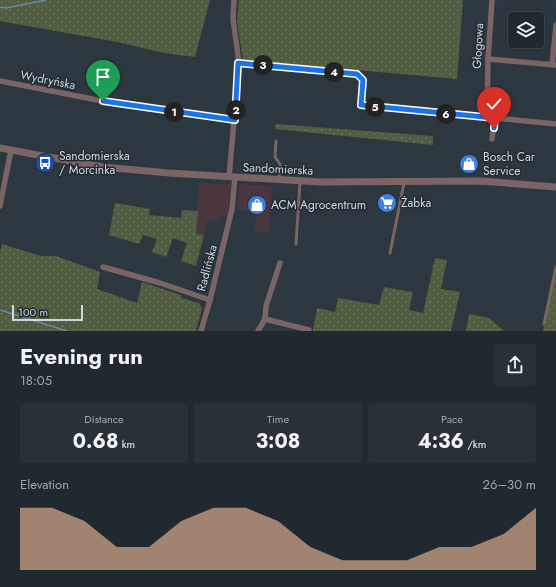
<!DOCTYPE html>
<html lang="en">
<head>
<meta charset="utf-8">
<style>
  :root { --surface:#212930; --page:#293138; --text:#f1f3f6; --muted:#a2a6ab; --line:#3e454c; --accent:#d6ab8b }
  body { margin:0; font-family:Jost,sans-serif; background:var(--page); color:var(--text); height:100vh; display:flex; flex-direction:column; font-size:15px; white-space:nowrap }
  * { box-sizing:border-box; margin:0 }
  p { font-size:13px; color:var(--muted) }
  .icon { flex:none; width:22px; height:22px; fill:none; stroke:currentColor; stroke-width:2; stroke-linecap:round; stroke-linejoin:round }
  .map { position:relative; height:331px; overflow:hidden }
  .details { display:flex; flex-direction:column; background:var(--surface); flex:1 }
  .details>* { flex:none }
  .fabs { position:absolute; left:508px; top:12px; display:grid; gap:8px }
  .fabs a { display:grid; place-items:center; width:36px; height:36px; border-radius:4px; background:var(--surface); box-shadow:0 4px 16px #0002,0 0 0 1px var(--line); font-size:20px }
  .scale { position:absolute; left:12px; bottom:10px; width:71px; box-sizing:border-box; padding-left:4px; border:2px solid #d0d7dd; border-top:0; font-size:11px; line-height:14px; white-space:nowrap; color:#d0d7dd; -webkit-text-stroke:3px #222c35; paint-order:stroke }
  .pin { position:absolute; display:grid; place-items:center; width:34px; height:34px; color:#fff; margin:-41px -17px; border-radius:50% 50% 50% 0; rotate:-45deg; box-shadow:0 0 4px #0007 }
  .pin .icon { rotate:45deg }
  .km { position:absolute; width:20px; height:20px; margin:-10px; border-radius:50%; background:#222; color:#fff; font-size:11px; line-height:20px; text-align:center }
  .round { display:grid; place-items:center; flex:none; width:42px; height:42px; border-radius:4px; background:var(--page) }
  .overview { display:flex; align-items:center; justify-content:space-between; height:68px; padding:0 20px }
  h1 { font-size:22px; font-weight:700; line-height:30px }
  .stats { display:grid; grid-template-columns:repeat(3,1fr); gap:6px; height:68px; padding:4px 20px }
  .stats div { display:grid; align-content:center; border-radius:4px; background:var(--page); text-align:center }
  .stats b { font-size:20px; font-weight:700 }
  .stats small { font-size:11px; font-weight:400 }
  .stats p { font-size:11px }
  .chart { height:112px; padding:8px 20px }
  .chart p { display:flex; justify-content:space-between }
  .chart svg { width:100%; height:72px; margin-top:4px; fill:var(--accent); opacity:.7 }
  .map>svg:first-child { display:block }
</style>
</head>
<body>
<div class="map">
<svg width="556" height="331" viewBox="0 0 556 331">
  <defs>
    <pattern id="green-dots" width="8" height="8" patternUnits="userSpaceOnUse"><rect width="8" height="8" fill="#515d40"/><path d="M2 2h.1M6 6h.1" fill="none" stroke="#69745b" stroke-width="1.8" stroke-linecap="round"/></pattern>
  </defs>
  <rect width="100%" height="100%" fill="#2c3740"/>
  <!-- commercial -->
  <g fill="#4a363d">
    <polygon points="199,183 230,184 231,190 228,215 222,215 221,220 207,221 204,235 196,234"/>
    <polygon points="239,184 272,186 269,233 255,231 256,213 237,209"/>
  </g>
  <!-- green -->
  <g fill="url(#green-dots)">
    <polygon points="0,0 210,0 195,57 164,53 117,42 0,21"/>
    <polygon points="239,0 463,0 457,79 243,60 237,21"/>
    <polygon points="276,124 433,136 433,145 275,129"/>
    <polygon points="115,203 150,209 149,215 181,218 182,210 198,211 196,234 204,235 196,266 181,261 187,243 173,238 166,257 152,252 157,239 143,235 139,244 109,235"/>
    <polygon points="2,244 41,256 56,256 100,272 97,289 137,303 142,282 181,295 181,298 199,303 202,308 196,331 0,331 0,253"/>
    <polygon points="435,258 447,260 441,289 460,292 451,331 313,331 317,308 335,312 338,298 379,305 384,287 413,292 409,310 423,313"/>
    <polygon points="556,267 556,331 543,331 544,324"/>
    <polygon points="469,314 489,318 504,331 466,331"/>
  </g>
  <g fill="none" stroke-linecap="round" stroke-linejoin="round">
    <!-- stream -->
    <g stroke="#6488a9" stroke-width="1.5">
      <polyline points="0,7 6,8 46,0"/>
      <polyline points="0,310 67,331"/>
    </g>
    <!-- service -->
    <g stroke="#7b6464" stroke-width="3">
      <polyline points="276,141 275,157 280,164 279,180"/>
      <polyline points="296,244 300,182"/>
      <polyline points="390,253 404,183"/>
      <polyline points="544,324 556,267"/>
    </g>
    <!-- minor -->
    <g stroke="#7b6464" stroke-width="5.5">
      <polyline points="488,59 556,65"/>
      <polyline points="239,63 357,74 363,80 361,105 556,124"/>
      <polyline points="552,65 556,25"/>
      <polyline points="0,81 128,106 235,120"/>
      <polyline points="487,118 488,59 492,0"/>
      <polyline points="492,139 495,118"/>
      <polyline points="229,177 239,63 233,19 234,0"/>
      <polyline points="0,206 11,150"/>
      <polyline points="103,267 160,283 210,300 232,209 235,177"/>
      <polyline points="265,319 266,306 280,263"/>
      <polyline points="201,331 210,300"/>
      <polyline points="258,331 265,319 309,330"/>
    </g>
    <!-- tertiary -->
    <polyline stroke="#7b6464" stroke-width="7" points="0,148 103,167 169,173 321,182 481,181 556,187"/>
  </g>
  <g fill="none" stroke-linecap="round" stroke-linejoin="round">
    <!-- route casing -->
    <g stroke="#fff" stroke-width="8">
      <polyline id="route" points="103,101 235,120 238,63 357,74 363,80 361,105 495,118 494,128"/>
    </g>
    <!-- route -->
    <use href="#route" stroke="#1a73e8" stroke-width="5"/>
  </g>
  <!-- icons -->
  <defs>
    <g id="bus-disc" transform="scale(1)"><circle r="9.5" fill="#1a4fb4" stroke="#222c35"/><path d="M-5-6H5V4H4V6H2V4H-2V6H-4V4H-5ZM-3.5-4V0h7V-4ZM-3.5 1.2v1.5H-2V1.2ZM2 1.2v1.5H3.5V1.2Z" fill="#fff"/></g>
    <g id="shop-disc" transform="scale(1)"><circle r="9.5" fill="#3f7fe0" stroke="#222c35"/><path d="M-5-2.5h2.3a2.7 3.5 0 0 1 5.4 0H5L5.5 6h-11ZM-1.5-2.5h3a1.5 2.3 0 0 0-3 0Z" fill="#fff"/></g>
    <g id="supermarket-disc" transform="scale(1)"><circle r="9.5" fill="#3f7fe0" stroke="#222c35"/><path d="M-6-5.5h2.5l.6 2H6L4.5 2H-2.5L-4.4-4H-6ZM-1.5 3.2a1.3 1.3 0 1 0 .1 0ZM3 3.2a1.3 1.3 0 1 0 .1 0Z" fill="#fff"/></g>
  </defs>
  <g fill-rule="evenodd">
    <use href="#bus-disc" x="45" y="163"/>
    <use href="#shop-disc" x="469" y="164"/>
    <use href="#supermarket-disc" x="387" y="203"/>
    <use href="#shop-disc" x="257" y="205"/>
  </g>
  <g text-anchor="middle" dominant-baseline="central" stroke-width="3" stroke-linejoin="round" paint-order="stroke">
    <!-- street labels -->
    <g font-size="12" fill="#d0d7dd" stroke="#222c35">
      <text transform="translate(478 46) rotate(-87)">Głogowa</text>
      <text transform="translate(48 80) rotate(11)">Wydryńska</text>
      <text transform="translate(278 169) rotate(3)">Sandomierska</text>
      <text transform="translate(207 268) rotate(-75)">Radlińska</text>
    </g>
    <!-- poi labels -->
    <g font-size="12" fill="#d0d7dd" stroke="#222c35" text-anchor="start">
      <text x="59" y="156">Sandomierska<tspan x="59" dy="14">/ Morcinka</tspan></text>
      <text x="483" y="157">Bosch Car<tspan x="483" dy="14">Service</tspan></text>
      <text x="401" y="203">Żabka</text>
      <text x="271" y="205">ACM Agrocentrum</text>
    </g>
  </g>
</svg>
<div class="fabs">
<a><svg class="icon" aria-label="layers" viewBox="0 0 24 24"><path d="M12 4l9 5-9 5-9-5zM3 14l9 5 9-5"/></svg></a>
</div>
<div class="scale">100 m</div>
<div class="pin" style="left:103px;top:101px;background:#1e9e55"><svg class="icon" aria-label="arrive" viewBox="0 0 24 24"><path d="M6 21V4h12l-3 4 3 4H6"/></svg></div>
<div class="pin" style="left:494px;top:128px;background:#d93025"><svg class="icon" aria-label="check" viewBox="0 0 24 24"><path d="M5 12l5 5 9-10"/></svg></div>
<b class="km" style="left:174px;top:112px">1</b>
<b class="km" style="left:236px;top:110px">2</b>
<b class="km" style="left:263px;top:65px">3</b>
<b class="km" style="left:334px;top:72px">4</b>
<b class="km" style="left:375px;top:107px">5</b>
<b class="km" style="left:446px;top:114px">6</b>
</div>
<section class="details">
<div class="overview"><div><h1>Evening run</h1><p>18:05</p></div><a class="round"><svg class="icon" aria-label="share" viewBox="0 0 24 24"><path d="M12 15V3M7 8l5-5 5 5M5 13v7h14v-7"/></svg></a></div>
<div class="stats">
<div><p>Distance</p><b>0.68<small> km</small></b></div>
<div><p>Time</p><b>3:08</b></div>
<div><p>Pace</p><b>4:36<small> /km</small></b></div>
</div>
<div class="chart"><p><span>Elevation</span>26–30 m</p>
<svg viewBox="0 0 160 44" preserveAspectRatio="none"><path d="M0 44V6L10 6L20 14L30 30L40 30L50 14L60 6L70 6L80 14L90 30L100 38L110 38L120 38L130 30L140 30L150 22L160 6V44z"/></svg>
</div>
</section>
</body>
</html>
